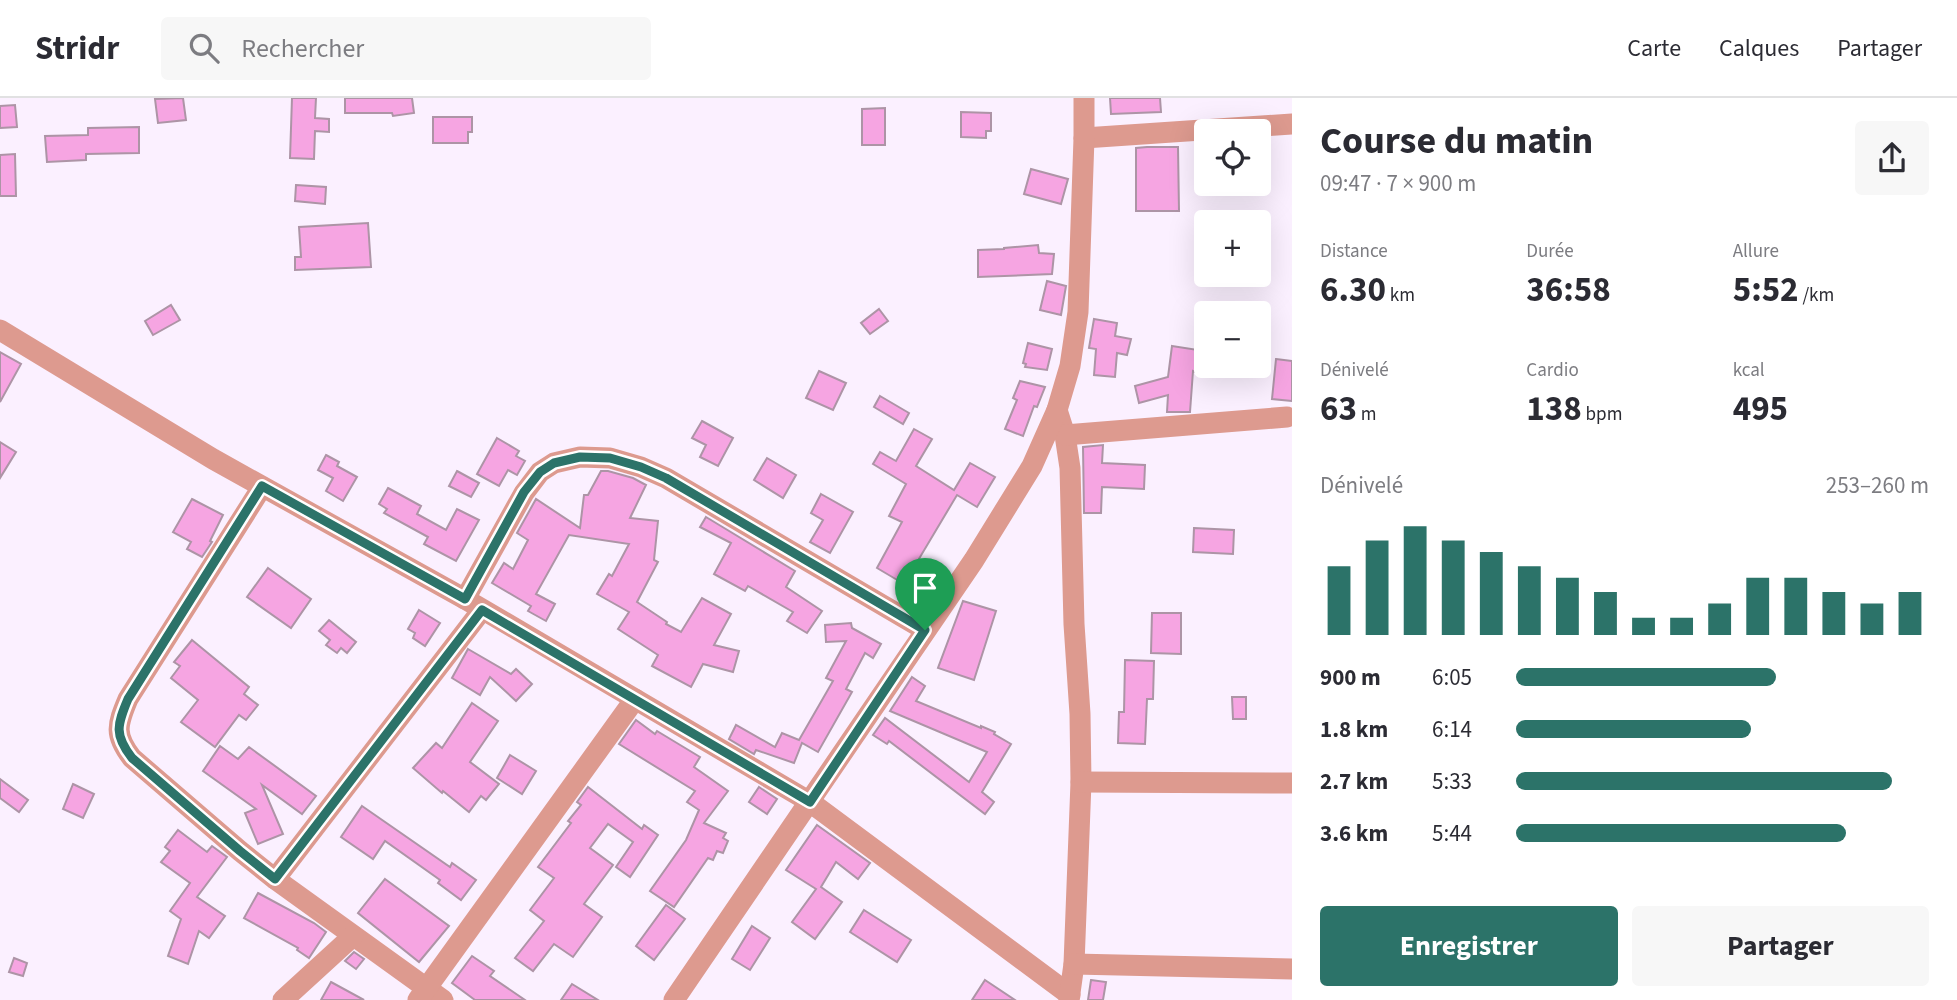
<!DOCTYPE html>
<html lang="fr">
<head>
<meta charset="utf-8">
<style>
  :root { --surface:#fff; --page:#f7f7f7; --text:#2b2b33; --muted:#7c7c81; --line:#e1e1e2; --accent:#2c7369 }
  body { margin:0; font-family:"Source Sans 3",sans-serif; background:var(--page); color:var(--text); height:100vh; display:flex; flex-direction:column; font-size:26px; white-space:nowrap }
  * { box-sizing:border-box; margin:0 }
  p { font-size:23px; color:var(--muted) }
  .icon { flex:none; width:38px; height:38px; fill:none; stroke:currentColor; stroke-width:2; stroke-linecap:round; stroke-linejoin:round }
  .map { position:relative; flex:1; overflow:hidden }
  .panel { display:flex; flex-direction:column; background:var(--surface); width:665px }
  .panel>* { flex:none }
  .buttons { position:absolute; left:1194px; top:21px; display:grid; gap:14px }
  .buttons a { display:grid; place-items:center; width:77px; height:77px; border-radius:7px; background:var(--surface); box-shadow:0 7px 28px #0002; font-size:35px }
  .pin { position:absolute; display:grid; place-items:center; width:60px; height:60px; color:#fff; margin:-72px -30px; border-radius:50% 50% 50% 0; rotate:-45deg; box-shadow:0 0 7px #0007 }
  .pin .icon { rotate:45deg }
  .round { display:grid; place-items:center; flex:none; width:74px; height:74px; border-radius:7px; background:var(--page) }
  .summary { display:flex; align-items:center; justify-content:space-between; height:119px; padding:0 28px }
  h1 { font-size:38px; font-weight:700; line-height:52px }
  .figures { display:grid; grid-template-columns:repeat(3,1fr); gap:10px; height:119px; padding:7px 28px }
  .figures div { display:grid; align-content:center }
  .figures b { font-size:35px; font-weight:700 }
  .figures small { font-size:19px; font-weight:400 }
  .figures p { font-size:19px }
  .chart { height:196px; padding:14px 28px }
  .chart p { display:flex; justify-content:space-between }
  .chart svg { width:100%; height:126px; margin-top:7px; stroke:var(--accent); stroke-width:6 }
  .action { display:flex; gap:14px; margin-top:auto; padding:14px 28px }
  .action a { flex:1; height:80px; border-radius:7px; background:var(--accent); color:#fff; font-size:28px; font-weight:700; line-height:80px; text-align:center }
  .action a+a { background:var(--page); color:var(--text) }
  ul { padding:0 28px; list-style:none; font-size:23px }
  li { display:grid; grid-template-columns:112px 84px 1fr; align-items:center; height:52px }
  li i { height:18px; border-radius:9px; background:var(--accent) }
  header { display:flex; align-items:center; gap:42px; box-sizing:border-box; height:98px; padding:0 35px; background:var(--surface); border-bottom:2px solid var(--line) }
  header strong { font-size:33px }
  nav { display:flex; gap:38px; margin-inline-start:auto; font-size:24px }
  .search { width:490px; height:63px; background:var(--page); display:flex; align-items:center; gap:18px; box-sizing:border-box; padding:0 24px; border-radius:7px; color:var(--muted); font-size:26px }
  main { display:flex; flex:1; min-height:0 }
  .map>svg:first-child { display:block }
</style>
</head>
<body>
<header>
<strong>Stridr</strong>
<div class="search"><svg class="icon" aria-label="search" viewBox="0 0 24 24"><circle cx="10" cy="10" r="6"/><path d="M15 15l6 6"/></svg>Rechercher</div>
<nav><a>Carte</a><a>Calques</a><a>Partager</a></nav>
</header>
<main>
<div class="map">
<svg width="1292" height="902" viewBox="0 0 1292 902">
  <rect width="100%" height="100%" fill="#fbf0ff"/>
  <!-- building -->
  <g fill="#f6a5e2" stroke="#ad94a6" stroke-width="2">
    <polygon points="183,0 186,22 158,25 155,1"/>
    <polygon points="292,0 316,0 315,20 329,21 329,34 315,33 314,61 290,60"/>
    <polygon points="345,0 412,0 414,15 393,18 392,15 345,15"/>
    <polygon points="1110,0 1160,0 1161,14 1111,16"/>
    <polygon points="15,7 17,29 0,30 0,8"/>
    <polygon points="885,10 885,47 862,47 862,11"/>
    <polygon points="961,14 991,15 991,33 986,33 986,40 961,39"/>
    <polygon points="433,19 472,19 472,34 468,34 468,45 433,45"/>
    <polygon points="139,29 139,55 86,56 86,62 47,64 45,38 88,37 88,30"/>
    <polygon points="1147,49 1178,49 1179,113 1136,113 1136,50"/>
    <polygon points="15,56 16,98 0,98 0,57"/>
    <polygon points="1031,71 1068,81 1061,106 1024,96"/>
    <polygon points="296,87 326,89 325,106 295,103"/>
    <polygon points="368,125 371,169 295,172 295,159 301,159 299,129"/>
    <polygon points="1038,147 1039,155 1054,156 1052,176 978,179 978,152 1004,151 1004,150"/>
    <polygon points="1047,183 1066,188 1061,217 1040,212"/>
    <polygon points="171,207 180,222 153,237 145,223"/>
    <polygon points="879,211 888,223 870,236 861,225"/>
    <polygon points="1094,221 1117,225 1115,238 1131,241 1127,257 1117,255 1115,279 1094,277 1096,251 1089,250"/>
    <polygon points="1028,245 1052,251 1047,272 1025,269 1026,266 1023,265"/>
    <polygon points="1172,248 1198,252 1195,274 1193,273 1190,314 1167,314 1168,297 1139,305 1135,288 1168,279"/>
    <polygon points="0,254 21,266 0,304"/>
    <polygon points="1276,261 1292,263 1292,303 1272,301"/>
    <polygon points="819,273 846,285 833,312 806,300"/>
    <polygon points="1020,283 1045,289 1037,309 1034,308 1023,338 1005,331 1017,302 1013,300"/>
    <polygon points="880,298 909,315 903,326 874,309"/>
    <polygon points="702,323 733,340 718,368 700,359 706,347 692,340"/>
    <polygon points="914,331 932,341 916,368 954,392 970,365 995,379 977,409 957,397 904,486 877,470 902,424 889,418 906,386 873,366 880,354 896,363"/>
    <polygon points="497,340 519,353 516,358 525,363 517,377 508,372 499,388 477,376"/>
    <polygon points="0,344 16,354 0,380"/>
    <polygon points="1103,347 1102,365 1145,367 1144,391 1102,389 1101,415 1084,415 1083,349"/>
    <polygon points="326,357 339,364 337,368 357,379 343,403 326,393 333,380 318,372"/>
    <polygon points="767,360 796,377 783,400 754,382"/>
    <polygon points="457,373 479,385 471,399 449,388"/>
    <polygon points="601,373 608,373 633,380 646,387 630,420 658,423 654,462 658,464 637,504 667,524 666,526 681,534 702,500 731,516 714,547 739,553 733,574 703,566 691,589 652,568 658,557 618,531 629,514 597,496 609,476 612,478 629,446 569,437 536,496 555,506 546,523 528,513 531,508 492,485 504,465 513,471 528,442 517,435 536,401 580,430 584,397 588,397"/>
    <polygon points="388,390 421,408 417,416 446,432 457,411 479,422 456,463 424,446 428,439 384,415 387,411 379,406"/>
    <polygon points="821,396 853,414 830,455 810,444 823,422 811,415"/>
    <polygon points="192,401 223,417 210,443 212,444 202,459 187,451 191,444 173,434"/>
    <polygon points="706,419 795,473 786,489 822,513 807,535 787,523 793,514 748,488 745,493 714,476 731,445 700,429"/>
    <polygon points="1194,430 1234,432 1233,456 1193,454"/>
    <polygon points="268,470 311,501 291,530 247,499"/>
    <polygon points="963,503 996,513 974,582 938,570"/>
    <polygon points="419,512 440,525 425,548 413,540 415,535 408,531"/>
    <polygon points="1152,515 1181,515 1181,556 1151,555"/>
    <polygon points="329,522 356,544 347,555 341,550 337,555 326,547 330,542 319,533"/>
    <polygon points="851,525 852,530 881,546 873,560 865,555 846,591 852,594 818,654 802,645 794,665 756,652 754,656 729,641 736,627 775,649 782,635 799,642 833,583 826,580 846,543 826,544 825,527"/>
    <polygon points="192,542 249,589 244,596 258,607 246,622 239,617 215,649 181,624 198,602 171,580 180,568 174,564"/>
    <polygon points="468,551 511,576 516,571 532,586 516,603 490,579 480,597 452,580"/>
    <polygon points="1125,562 1154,563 1153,601 1147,601 1145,646 1118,645 1119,614 1124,614"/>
    <polygon points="912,579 925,588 916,603 981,630 981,628 995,634 994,636 1011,646 982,694 994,704 985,716 889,643 887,646 873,637 885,620 969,684 987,654 890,613"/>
    <polygon points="1232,599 1246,599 1246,621 1233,621"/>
    <polygon points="472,605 498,623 470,664 499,686 486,702 481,698 469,714 443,693 442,695 413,670 436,645 442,650"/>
    <polygon points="636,622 655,636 657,633 700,659 694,669 728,693 704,725 726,735 723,740 728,743 723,755 717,753 713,762 708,760 674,809 650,793 686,742 699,712 687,704 695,693 619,646"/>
    <polygon points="220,648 238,661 249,649 316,698 302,716 262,687 283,736 258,746 245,715 256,711 203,673"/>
    <polygon points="510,657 536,673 522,696 497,680"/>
    <polygon points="0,681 28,702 19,714 0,700"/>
    <polygon points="73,686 94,696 83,720 63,711"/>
    <polygon points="588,689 642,731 644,727 658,737 630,779 616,769 633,744 608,726 590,750 613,767 584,806 602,819 573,859 554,846 533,873 515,860 544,823 530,812 554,780 538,769 571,725 568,723 581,707 577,704"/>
    <polygon points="759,689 777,701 767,716 749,704"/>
    <polygon points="362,708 450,769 452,765 476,782 461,802 438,785 440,782 385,743 373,761 341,739"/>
    <polygon points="817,727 870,765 858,781 836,764 821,789 842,804 815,841 792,824 816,791 786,772"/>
    <polygon points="178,732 207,754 212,748 227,759 197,799 225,818 209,840 199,833 188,866 168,858 181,821 170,813 190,785 161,764 170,753 165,749"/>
    <polygon points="385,781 449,828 419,864 358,815"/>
    <polygon points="258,795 314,825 326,834 309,860 297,852 298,850 244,820"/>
    <polygon points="666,807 685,821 654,862 636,848"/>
    <polygon points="864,812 911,842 897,864 850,834"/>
    <polygon points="752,828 770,840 750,872 732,861"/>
    <polygon points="354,854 364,861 356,871 345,863"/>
    <polygon points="472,858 494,873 490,878 525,902 475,902 452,885"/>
    <polygon points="14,860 27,865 23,878 9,874"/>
    <polygon points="985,882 1015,902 972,902"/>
    <polygon points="1091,882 1106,884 1103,902 1088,902"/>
    <polygon points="331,884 364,902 321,902"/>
    <polygon points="572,886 598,902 561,902"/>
  </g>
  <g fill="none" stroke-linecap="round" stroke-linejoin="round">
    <!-- minor -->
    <g stroke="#dd9a8f" stroke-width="21">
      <polyline points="1084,40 1292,26"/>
      <polyline points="0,232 213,361 465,501 810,704 1070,897"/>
      <polyline points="1057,312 1065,337 1070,370 1074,526 1080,616 1081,684 1074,866 1069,902"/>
      <polyline points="1065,337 1287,319"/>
      <path d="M 262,389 L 128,601 C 117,627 114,637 132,660 L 240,753 L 275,781 L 443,902"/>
      <polyline points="465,501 524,395 540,374 554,365 580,359 610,360 641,369 666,380 925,532"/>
      <polyline points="1081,684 1292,685"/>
      <polyline points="275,781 482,512"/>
      <polyline points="1074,866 1292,871"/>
      <polyline points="283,902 353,838"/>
      <polyline points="418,902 635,601"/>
      <polyline points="674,902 974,462 1032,368 1057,312 1070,268 1078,214 1084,40 1084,0"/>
    </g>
  </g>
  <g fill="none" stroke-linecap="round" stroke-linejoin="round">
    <!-- route casing -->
    <g stroke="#fff" stroke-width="14">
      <path id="route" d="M 580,359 L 610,360 L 641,369 L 666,380 L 925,532 L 810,704 L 482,512 L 275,781 L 240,753 L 132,660 C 114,637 117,627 128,601 L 262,388 L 465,501 L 524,394 L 540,374 L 554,365 Z"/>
    </g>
    <!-- route -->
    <use href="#route" stroke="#2c7369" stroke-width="9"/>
  </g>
</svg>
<div class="buttons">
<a><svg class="icon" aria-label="locate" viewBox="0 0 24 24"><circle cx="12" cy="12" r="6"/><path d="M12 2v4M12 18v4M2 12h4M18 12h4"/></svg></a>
<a>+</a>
<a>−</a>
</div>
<div class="pin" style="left:925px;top:532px;background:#1e9e55"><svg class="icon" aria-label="arrive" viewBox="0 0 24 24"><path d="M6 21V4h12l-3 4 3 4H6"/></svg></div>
</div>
<section class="panel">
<div class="summary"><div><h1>Course du matin</h1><p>09:47 · 7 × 900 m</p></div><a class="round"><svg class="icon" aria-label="share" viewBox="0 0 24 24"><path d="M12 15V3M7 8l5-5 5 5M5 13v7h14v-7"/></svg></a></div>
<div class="figures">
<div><p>Distance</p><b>6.30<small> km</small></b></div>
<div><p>Durée</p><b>36:58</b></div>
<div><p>Allure</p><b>5:52<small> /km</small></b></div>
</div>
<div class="figures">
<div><p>Dénivelé</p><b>63<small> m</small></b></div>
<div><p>Cardio</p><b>138<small> bpm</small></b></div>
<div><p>kcal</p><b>495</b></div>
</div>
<div class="chart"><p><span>Dénivelé</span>253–260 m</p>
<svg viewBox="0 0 160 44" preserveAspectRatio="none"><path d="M5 44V20M15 44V11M25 44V6M35 44V11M45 44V15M55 44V20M65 44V24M75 44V29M85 44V38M95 44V38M105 44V33M115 44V24M125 44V24M135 44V29M145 44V33M155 44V29"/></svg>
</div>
<ul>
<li><b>900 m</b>6:05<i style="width:63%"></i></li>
<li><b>1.8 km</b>6:14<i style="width:57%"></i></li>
<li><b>2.7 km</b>5:33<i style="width:91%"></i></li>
<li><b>3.6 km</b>5:44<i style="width:80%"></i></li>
</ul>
<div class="action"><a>Enregistrer</a><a>Partager</a></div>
</section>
</main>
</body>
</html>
